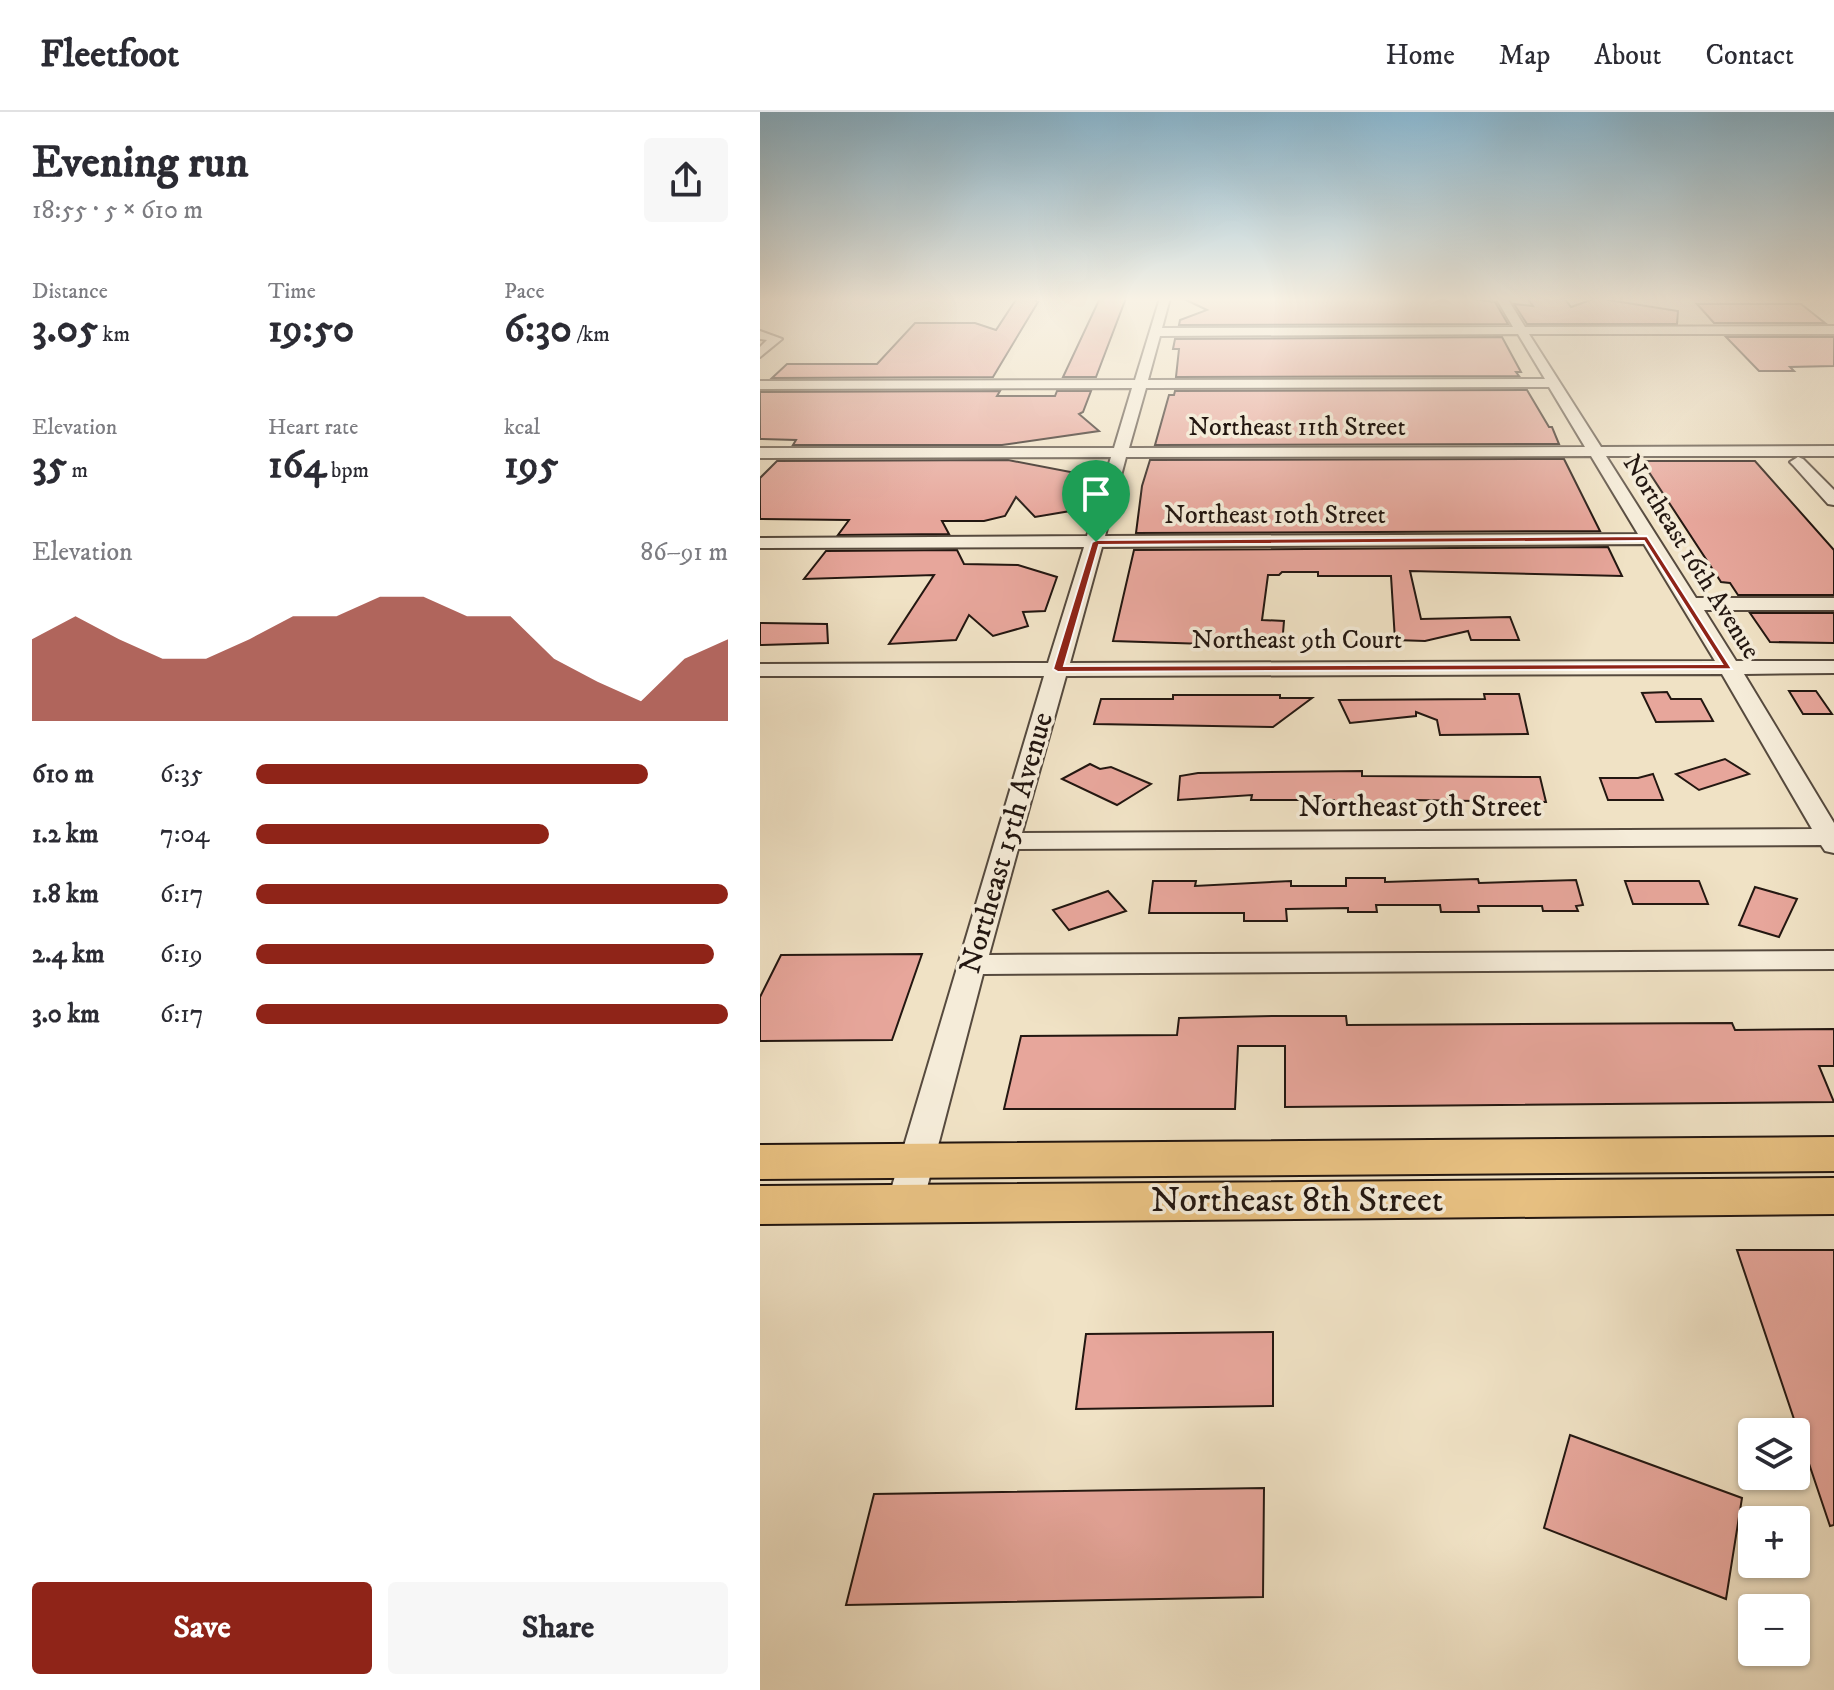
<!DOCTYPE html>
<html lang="en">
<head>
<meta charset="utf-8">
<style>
  :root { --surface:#fff; --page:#f7f7f7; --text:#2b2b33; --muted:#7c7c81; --line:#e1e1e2; --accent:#8f2418 }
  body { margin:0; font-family:"IM FELL DW Pica",serif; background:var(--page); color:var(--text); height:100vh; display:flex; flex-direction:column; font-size:30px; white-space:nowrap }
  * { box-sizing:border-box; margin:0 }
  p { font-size:26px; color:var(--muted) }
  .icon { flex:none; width:44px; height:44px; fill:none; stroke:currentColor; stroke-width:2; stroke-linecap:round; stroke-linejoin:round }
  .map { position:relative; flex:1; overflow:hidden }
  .side { display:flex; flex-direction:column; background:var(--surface); width:760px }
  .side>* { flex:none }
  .fabs { position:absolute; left:978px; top:1306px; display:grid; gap:16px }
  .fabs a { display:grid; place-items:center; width:72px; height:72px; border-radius:8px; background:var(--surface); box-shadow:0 2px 6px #0004; font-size:40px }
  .pin { position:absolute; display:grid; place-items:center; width:68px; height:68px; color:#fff; margin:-82px -34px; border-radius:50% 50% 50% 0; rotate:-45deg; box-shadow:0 0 8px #0007 }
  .pin .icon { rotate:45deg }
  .round { display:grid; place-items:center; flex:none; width:84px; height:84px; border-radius:8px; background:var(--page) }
  .overview { display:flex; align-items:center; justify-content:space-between; height:136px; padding:0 32px }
  h1 { font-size:44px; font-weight:700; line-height:60px }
  .metrics { display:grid; grid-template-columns:repeat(3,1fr); gap:12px; height:136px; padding:8px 32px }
  .metrics div { display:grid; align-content:center }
  .metrics b { font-size:40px; font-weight:700 }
  .metrics small { font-size:22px; font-weight:400 }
  .metrics p { font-size:22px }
  .chart { height:224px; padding:16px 32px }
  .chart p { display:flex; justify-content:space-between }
  .chart svg { width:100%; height:144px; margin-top:8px; fill:var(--accent); opacity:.7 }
  .button { display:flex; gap:16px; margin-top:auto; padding:16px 32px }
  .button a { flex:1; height:92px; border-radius:8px; background:var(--accent); color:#fff; font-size:32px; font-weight:700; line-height:92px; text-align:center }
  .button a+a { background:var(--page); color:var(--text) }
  ul { padding:0 32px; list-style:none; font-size:26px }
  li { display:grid; grid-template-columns:128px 96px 1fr; align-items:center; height:60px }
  li i { height:20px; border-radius:10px; background:var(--accent) }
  header { display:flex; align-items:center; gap:48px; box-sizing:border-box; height:112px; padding:0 40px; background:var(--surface); border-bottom:2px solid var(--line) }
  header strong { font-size:38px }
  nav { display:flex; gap:44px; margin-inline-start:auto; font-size:28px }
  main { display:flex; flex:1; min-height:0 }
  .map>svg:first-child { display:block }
</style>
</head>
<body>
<header>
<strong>Fleetfoot</strong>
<nav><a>Home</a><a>Map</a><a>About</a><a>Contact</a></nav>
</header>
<main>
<section class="side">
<div class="overview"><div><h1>Evening run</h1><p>18:55 · 5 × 610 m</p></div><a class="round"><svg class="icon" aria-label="share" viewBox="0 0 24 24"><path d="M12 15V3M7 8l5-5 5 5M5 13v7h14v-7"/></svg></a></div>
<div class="metrics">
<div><p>Distance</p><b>3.05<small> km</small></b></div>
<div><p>Time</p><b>19:50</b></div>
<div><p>Pace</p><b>6:30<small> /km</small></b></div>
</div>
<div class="metrics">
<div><p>Elevation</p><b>35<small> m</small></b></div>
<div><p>Heart rate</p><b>164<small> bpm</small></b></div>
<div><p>kcal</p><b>195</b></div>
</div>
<div class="chart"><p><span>Elevation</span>86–91 m</p>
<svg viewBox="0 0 160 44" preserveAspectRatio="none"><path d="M0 44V19L10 12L20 19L30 25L40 25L50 19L60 12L70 12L80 6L90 6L100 12L110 12L120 25L130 32L140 38L150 25L160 19V44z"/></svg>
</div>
<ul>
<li><b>610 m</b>6:35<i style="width:83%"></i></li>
<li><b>1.2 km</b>7:04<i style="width:62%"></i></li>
<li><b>1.8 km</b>6:17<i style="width:100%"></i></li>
<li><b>2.4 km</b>6:19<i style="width:97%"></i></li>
<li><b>3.0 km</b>6:17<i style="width:100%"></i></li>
</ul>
<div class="button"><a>Save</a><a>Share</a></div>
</section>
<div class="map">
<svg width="1074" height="1578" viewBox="0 0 1074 1578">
  <rect width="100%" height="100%" fill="#f0e2c5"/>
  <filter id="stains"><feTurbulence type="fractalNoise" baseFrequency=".0025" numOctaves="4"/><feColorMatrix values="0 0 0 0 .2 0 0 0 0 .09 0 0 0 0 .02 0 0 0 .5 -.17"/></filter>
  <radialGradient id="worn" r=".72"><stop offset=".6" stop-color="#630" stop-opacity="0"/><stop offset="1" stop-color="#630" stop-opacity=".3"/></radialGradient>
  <!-- building -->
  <g fill="#e7a69b" stroke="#231711" stroke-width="2">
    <polygon points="257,186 272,186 278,190 233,265 12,266 27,252 117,252 155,211 215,211 236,218"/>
    <polygon points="340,186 366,186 336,265 303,265"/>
    <polygon points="422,186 705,186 735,190 748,212 419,213 420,208 447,198"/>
    <polygon points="836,186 918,199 917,212 767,212 754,192 773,194 768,187 805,187 811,195"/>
    <polygon points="937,192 1041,192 1065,211 954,211"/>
    <polygon points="742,225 761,260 756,260 759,264 416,265 419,237 413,237 415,227"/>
    <polygon points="966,225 1074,225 1074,254 1030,255 1034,259 999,259"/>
    <polygon points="767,278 789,315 792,315 799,332 395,333 409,283 414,283 415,279"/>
    <polygon points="240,279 237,284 295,284 297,279 331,279 323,300 319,302 339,319 242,333 33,333 36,328 0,327 0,280"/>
    <polygon points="804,347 840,419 376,421 382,374 390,348"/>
    <polygon points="248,348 326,363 310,399 275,405 256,385 245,404 224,409 182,409 189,422 78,423 89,408 0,407 0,366 17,349"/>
    <polygon points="886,349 995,349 1074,438 1074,483 978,483 970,471 961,470 883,351"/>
    <polygon points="848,435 862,464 650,459 661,507 750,505 759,528 711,528 708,519 665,529 635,528 631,464 558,464 558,460 522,460 519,463 508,463 502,508 524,509 522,533 494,533 495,530 447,529 446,532 353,529 374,438"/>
    <polygon points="197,438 204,452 258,453 297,465 285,499 263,500 268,514 233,524 209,503 196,528 129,532 174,463 44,467 66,439"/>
    <polygon points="990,501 1074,501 1074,531 1010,530"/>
    <polygon points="0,511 67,512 68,531 0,533"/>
    <polygon points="1029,579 1056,579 1072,602 1043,602"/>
    <polygon points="907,580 911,587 941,587 953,609 896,610 882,581"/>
    <polygon points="724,582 759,582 768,622 680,623 677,608 656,600 656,604 590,611 579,588 725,587"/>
    <polygon points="413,583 520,583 520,586 552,586 513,615 334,612 341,587 413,587"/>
    <polygon points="965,647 989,662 939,678 916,662"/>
    <polygon points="330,652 340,657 351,655 391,672 357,693 302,667"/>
    <polygon points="602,659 602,664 780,665 786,690 651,688 651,692 575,692 574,688 491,688 492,683 418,688 420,664 438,661"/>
    <polygon points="893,662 903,688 848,688 840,666 878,666"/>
    <polygon points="586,766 625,766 625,770 718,767 719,771 816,768 823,793 816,794 818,799 783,799 782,794 718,794 719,800 681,800 680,793 616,793 617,800 588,800 588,796 526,797 527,809 484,809 484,801 389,801 393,769 436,769 435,774 531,769 531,774 586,774"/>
    <polygon points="865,769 939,769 948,792 873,792"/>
    <polygon points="995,775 1037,787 1019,825 979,813"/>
    <polygon points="348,779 366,799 309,818 293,798"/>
    <polygon points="162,842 132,928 0,929 0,885 21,843"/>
    <polygon points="515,904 586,904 587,913 972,911 975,918 1074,917 1074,954 1059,954 1074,990 525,995 525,934 478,934 475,997 244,997 261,924 417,923 419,906"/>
    <polygon points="977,1138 1074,1138 1074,1413 1070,1414"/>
    <polygon points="513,1220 513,1294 316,1297 326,1222"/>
    <polygon points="810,1323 982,1386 966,1487 784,1416"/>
    <polygon points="504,1376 503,1485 86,1493 114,1382"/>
  </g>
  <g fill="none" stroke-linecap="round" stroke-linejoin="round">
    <!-- minor casing -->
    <g stroke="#564a3e" stroke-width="4">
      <g id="minor">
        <path d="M 400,186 L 410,186 L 402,216 L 753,215 L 736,186 L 747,186 L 765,215 L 1074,214 L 1074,222 L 769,222 L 841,335 L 1074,334 L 1074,344 L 846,344 L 936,486 L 1074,486 L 1074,498 L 944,498 L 976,549 L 1074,549 L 1074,561 L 984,562 L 1074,711 L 1074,741 L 1065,739 L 1061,733 L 258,737 L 229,843 L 1074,839 L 1074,857 L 223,862 L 163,1091 L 158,1101 L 145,1105 L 132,1101 L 127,1091 L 284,564 L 0,564 L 0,552 L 288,551 L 324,435 L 0,436 L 0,426 L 327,424 L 351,345 L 0,346 L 0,336 L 354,336 L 372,276 L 0,277 L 0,269 L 375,268 ZM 758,222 L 785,267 L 388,268 L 400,224 ZM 789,275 L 825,335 L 369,336 L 386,276 ZM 831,344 L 878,422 L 345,424 L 366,345 ZM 884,432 L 955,549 L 310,551 L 342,435 ZM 962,562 L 1052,717 L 262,721 L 306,564 Z"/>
        <polygon points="0,219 22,227 0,245 0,235 7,228 0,227"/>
        <polygon points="1038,345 1043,347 1074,378 1074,393 1068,392 1033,353 1030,350"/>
      </g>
    </g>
    <!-- major casing -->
    <g stroke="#231711" stroke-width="4">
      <g id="major">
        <polygon points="1074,1025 1074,1059 0,1067 0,1033"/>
        <polygon points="1074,1066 1074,1102 0,1112 0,1074"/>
      </g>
    </g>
    <!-- minor -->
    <use href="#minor" fill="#f5ecd9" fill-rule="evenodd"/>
    <!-- major -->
    <use href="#major" fill="#e8c182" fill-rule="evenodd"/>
  </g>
  <!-- sky -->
  <linearGradient id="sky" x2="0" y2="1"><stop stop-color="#89b8d2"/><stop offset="0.46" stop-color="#f8f2e5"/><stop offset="1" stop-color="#f8f2e5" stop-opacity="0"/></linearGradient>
  <rect width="1074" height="407" fill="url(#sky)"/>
  <!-- route -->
  <path fill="#8f2418" stroke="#fff" stroke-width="2" fill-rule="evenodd" d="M 887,424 L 972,557 L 298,560 L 293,557 L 332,430 L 336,428 ZM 884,429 L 962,552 L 304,554 L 339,433 Z"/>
  <g text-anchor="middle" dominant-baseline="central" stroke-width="7" stroke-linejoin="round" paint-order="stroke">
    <!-- far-street labels -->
    <g font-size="26" fill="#231711" stroke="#f5ecd9">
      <text x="537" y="315">Northeast 11th Street</text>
      <text x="515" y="403">Northeast 10th Street</text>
      <text transform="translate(931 445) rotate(58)">Northeast 16th Avenue</text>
      <text x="537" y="528">Northeast 9th Court</text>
    </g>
    <!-- street labels -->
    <g font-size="30" fill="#231711" stroke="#f5ecd9">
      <text x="660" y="695">Northeast 9th Street</text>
      <text transform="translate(247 731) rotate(-74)">Northeast 15th Avenue</text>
    </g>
    <!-- near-street labels -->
    <g font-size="36" fill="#231711" stroke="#f5ecd9">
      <text x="537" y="1088">Northeast 8th Street</text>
    </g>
  </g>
  <rect width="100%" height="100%" filter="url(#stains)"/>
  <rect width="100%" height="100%" fill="url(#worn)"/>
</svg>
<div class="fabs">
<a><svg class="icon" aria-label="layers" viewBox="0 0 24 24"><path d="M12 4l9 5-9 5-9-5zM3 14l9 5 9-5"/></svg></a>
<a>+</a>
<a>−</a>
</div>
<div class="pin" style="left:336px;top:430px;background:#1e9e55"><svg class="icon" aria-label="arrive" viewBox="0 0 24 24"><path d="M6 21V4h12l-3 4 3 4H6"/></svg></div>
</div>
</main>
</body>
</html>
